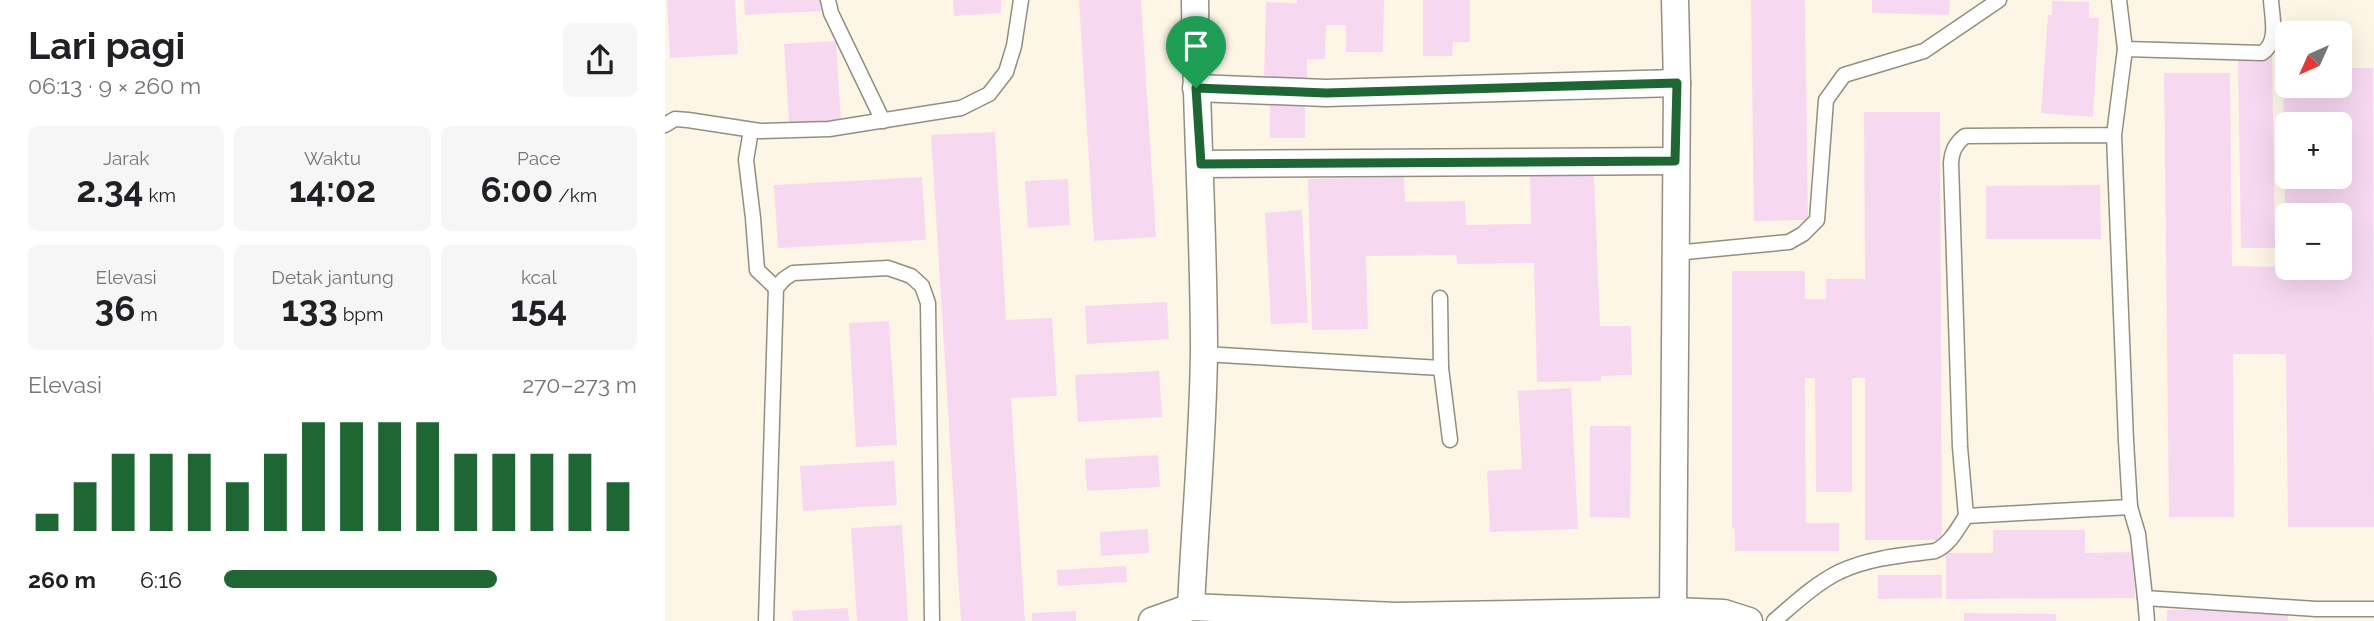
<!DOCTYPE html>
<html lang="id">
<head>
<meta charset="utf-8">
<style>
  :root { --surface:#fff; --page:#f6f6f6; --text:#202124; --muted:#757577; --accent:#1e6633 }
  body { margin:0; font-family:Raleway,sans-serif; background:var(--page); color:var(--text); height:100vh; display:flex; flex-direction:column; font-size:26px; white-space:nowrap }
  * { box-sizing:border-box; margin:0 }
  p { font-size:23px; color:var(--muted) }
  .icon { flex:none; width:38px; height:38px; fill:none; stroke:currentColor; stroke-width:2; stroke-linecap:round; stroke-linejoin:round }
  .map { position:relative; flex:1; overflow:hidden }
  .drawer { display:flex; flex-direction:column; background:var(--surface); width:665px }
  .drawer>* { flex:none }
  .needle { width:46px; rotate:225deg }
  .controls { position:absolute; left:1610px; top:21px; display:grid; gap:14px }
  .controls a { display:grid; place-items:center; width:77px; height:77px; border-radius:10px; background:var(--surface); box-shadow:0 7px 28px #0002; font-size:35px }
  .pin { position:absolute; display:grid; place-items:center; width:60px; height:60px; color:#fff; margin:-72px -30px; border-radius:50% 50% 50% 0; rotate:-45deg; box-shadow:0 0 7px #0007 }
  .pin .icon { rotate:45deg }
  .round { display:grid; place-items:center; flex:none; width:74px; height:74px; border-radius:10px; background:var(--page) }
  .head { display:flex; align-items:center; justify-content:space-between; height:119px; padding:0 28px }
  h1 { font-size:38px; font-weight:700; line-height:52px }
  .figures { display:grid; grid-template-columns:repeat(3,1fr); gap:10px; height:119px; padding:7px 28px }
  .figures div { display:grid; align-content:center; border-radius:10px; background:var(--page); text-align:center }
  .figures b { font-size:35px; font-weight:700 }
  .figures small { font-size:19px; font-weight:400 }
  .figures p { font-size:19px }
  .chart { height:196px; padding:14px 28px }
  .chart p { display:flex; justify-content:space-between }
  .chart svg { width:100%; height:126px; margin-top:7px; stroke:var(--accent); stroke-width:6 }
  ul { padding:0 28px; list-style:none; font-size:23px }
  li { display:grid; grid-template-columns:112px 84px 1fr; align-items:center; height:52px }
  li i { height:18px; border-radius:9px; background:var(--accent) }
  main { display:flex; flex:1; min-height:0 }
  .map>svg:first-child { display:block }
</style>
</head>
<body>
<main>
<section class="drawer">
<div class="head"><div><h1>Lari pagi</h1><p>06:13 · 9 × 260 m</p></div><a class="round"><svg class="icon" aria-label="share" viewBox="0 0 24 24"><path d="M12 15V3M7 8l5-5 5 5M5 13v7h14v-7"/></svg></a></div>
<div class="figures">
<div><p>Jarak</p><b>2.34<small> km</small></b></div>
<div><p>Waktu</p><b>14:02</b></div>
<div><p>Pace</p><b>6:00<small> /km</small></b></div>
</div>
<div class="figures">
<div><p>Elevasi</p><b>36<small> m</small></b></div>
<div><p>Detak jantung</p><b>133<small> bpm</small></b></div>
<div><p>kcal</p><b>154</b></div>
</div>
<div class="chart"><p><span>Elevasi</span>270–273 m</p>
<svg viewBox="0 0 160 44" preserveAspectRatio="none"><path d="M5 44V38M15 44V27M25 44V17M35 44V17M45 44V17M55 44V27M65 44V17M75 44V6M85 44V6M95 44V6M105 44V6M115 44V17M125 44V17M135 44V17M145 44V17M155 44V27"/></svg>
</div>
<ul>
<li><b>260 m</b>6:16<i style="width:66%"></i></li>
</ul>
</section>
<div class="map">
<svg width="1709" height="621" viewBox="0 0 1709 621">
  <rect width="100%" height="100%" fill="#fdf6e7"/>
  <!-- building -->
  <g fill="#f7d8f1" fill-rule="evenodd">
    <polygon points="2,0 70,0 73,54 5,58"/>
    <polygon points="79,0 155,0 156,11 80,15"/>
    <polygon points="288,0 336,0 336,13 289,16"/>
    <polygon points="414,0 476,0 491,237 429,241"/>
    <polygon points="632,0 719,0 718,52 681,52 681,25 661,25 660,59 642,59 642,79 599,78 601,2 632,3"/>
    <polygon points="758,0 805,0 805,42 788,42 787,56 758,56"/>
    <polygon points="1086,0 1140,0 1143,220 1089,221"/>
    <polygon points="1207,0 1285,0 1284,15 1207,13"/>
    <polygon points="1387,1 1424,2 1424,18 1434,18 1428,117 1376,113 1383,15 1387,15"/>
    <polygon points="171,41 176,121 124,123 119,44"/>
    <polygon points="1607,54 1610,248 1576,248 1573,55"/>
    <path d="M 1618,68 L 1622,68 L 1622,86 L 1675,86 L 1675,68 L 1708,68 L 1709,527 L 1623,527 L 1621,354 L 1568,354 L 1569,517 L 1504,517 L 1499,73 L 1565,73 L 1567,266 L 1675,268 L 1675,215 L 1620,215 ZM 1622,124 L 1675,124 L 1675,177 L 1622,177 Z"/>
    <rect x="605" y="100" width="35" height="38"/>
    <polygon points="1199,112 1275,112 1277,540 1200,540 1200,378 1187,378 1187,492 1151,492 1150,378 1140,378 1141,523 1174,523 1174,551 1070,551 1070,529 1067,528 1067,271 1140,271 1140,299 1161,299 1161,279 1200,279"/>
    <polygon points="330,132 341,320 387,318 392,396 346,398 360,621 296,621 266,135"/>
    <polygon points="929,173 935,326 966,326 967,375 936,376 936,381 872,382 869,263 792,264 791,255 701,256 703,329 647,330 643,179 739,177 740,202 800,201 801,225 866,224 865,175"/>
    <polygon points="257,177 261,240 113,248 109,185"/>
    <polygon points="403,179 405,225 363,228 360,181"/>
    <polygon points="1435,185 1436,239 1321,239 1321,186"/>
    <polygon points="637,210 643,323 606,324 600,213"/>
    <polygon points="502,302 504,339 422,344 420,306"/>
    <polygon points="224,321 232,445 191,447 184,323"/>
    <polygon points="494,371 497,417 413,422 410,375"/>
    <polygon points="906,388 913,529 825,532 822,471 857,469 853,391"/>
    <polygon points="925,426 966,426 965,518 925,517"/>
    <polygon points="493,455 495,487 422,491 420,459"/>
    <polygon points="229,461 232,505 138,511 135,466"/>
    <polygon points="237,525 243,621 192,621 186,528"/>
    <polygon points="483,529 484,553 436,556 435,532"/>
    <polygon points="1328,530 1420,530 1420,553 1469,552 1470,598 1281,599 1281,553 1328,553"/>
    <polygon points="461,566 462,582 393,586 392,570"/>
    <polygon points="1213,575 1277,575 1277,598 1213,599"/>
    <polygon points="183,608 184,621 128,621 127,611"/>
    <polygon points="1623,609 1623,621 1502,621 1502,610"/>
    <polygon points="411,611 411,621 367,621 367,613"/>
    <polygon points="1299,613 1391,614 1391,621 1299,621"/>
  </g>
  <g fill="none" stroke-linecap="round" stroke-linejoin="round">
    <!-- service casing -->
    <g stroke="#948e80" stroke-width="17">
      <g id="service">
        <polyline points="163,0 166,13 218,121"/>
        <path d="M 1454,0 L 1460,49 L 1597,53 C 1614,42 1607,18 1606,0"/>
        <polyline points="0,125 10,119 23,120 95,131 164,129 296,108 324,94 341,72 349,46 356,0"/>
        <polyline points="86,130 81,160 88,218 92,270 111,288"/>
        <path d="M 1449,135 L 1300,136 C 1290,144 1287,151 1286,163 L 1295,447 L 1301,516 L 1465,507 L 1461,441 L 1449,135 L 1460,49"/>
        <polyline points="1010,253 1124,242 1138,234 1152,220 1161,100 1179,75 1259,51 1334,0"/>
        <polyline points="775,298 776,368"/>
        <polyline points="539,354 776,368 785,440"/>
        <polyline points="1465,507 1473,534 1480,598 1651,609 1709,609"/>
        <polyline points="1480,598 1482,621"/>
        <polyline points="101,621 111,288 119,279 128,273 223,268 246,276 257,286 263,303 267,621"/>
        <path d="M 1109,621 C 1129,604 1150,584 1174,572 C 1204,558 1237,555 1270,551 C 1285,544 1292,530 1301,516"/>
      </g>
    </g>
    <!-- minor casing -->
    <g stroke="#948e80" stroke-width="29">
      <g id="minor">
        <polyline points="531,88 661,93 1012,83"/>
        <polyline points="536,164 1010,161"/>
        <path d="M 526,607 C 530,522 538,437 539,352 C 539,234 531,117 530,0"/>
        <polyline points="1008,611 1012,83 1010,0"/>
        <polyline points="487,621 526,607 731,616 1008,611 1059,613 1084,621"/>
      </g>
    </g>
    <!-- service -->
    <use href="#service" stroke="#fff" stroke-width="14"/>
    <!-- minor -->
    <use href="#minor" stroke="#fff" stroke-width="26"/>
  </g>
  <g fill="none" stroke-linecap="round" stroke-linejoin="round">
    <!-- route casing -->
    <g stroke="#fff" stroke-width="14">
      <polygon id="route" points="1012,83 1010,161 536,164 531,88 661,93"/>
    </g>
    <!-- route -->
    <use href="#route" stroke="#1e6633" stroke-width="9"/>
  </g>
</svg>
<div class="controls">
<a><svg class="needle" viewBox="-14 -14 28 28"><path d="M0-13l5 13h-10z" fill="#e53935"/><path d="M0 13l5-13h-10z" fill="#757577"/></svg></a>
<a>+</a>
<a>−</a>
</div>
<div class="pin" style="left:531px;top:88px;background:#1e9e55"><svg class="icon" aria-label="arrive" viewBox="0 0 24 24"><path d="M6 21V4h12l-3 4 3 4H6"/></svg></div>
</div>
</main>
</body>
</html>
